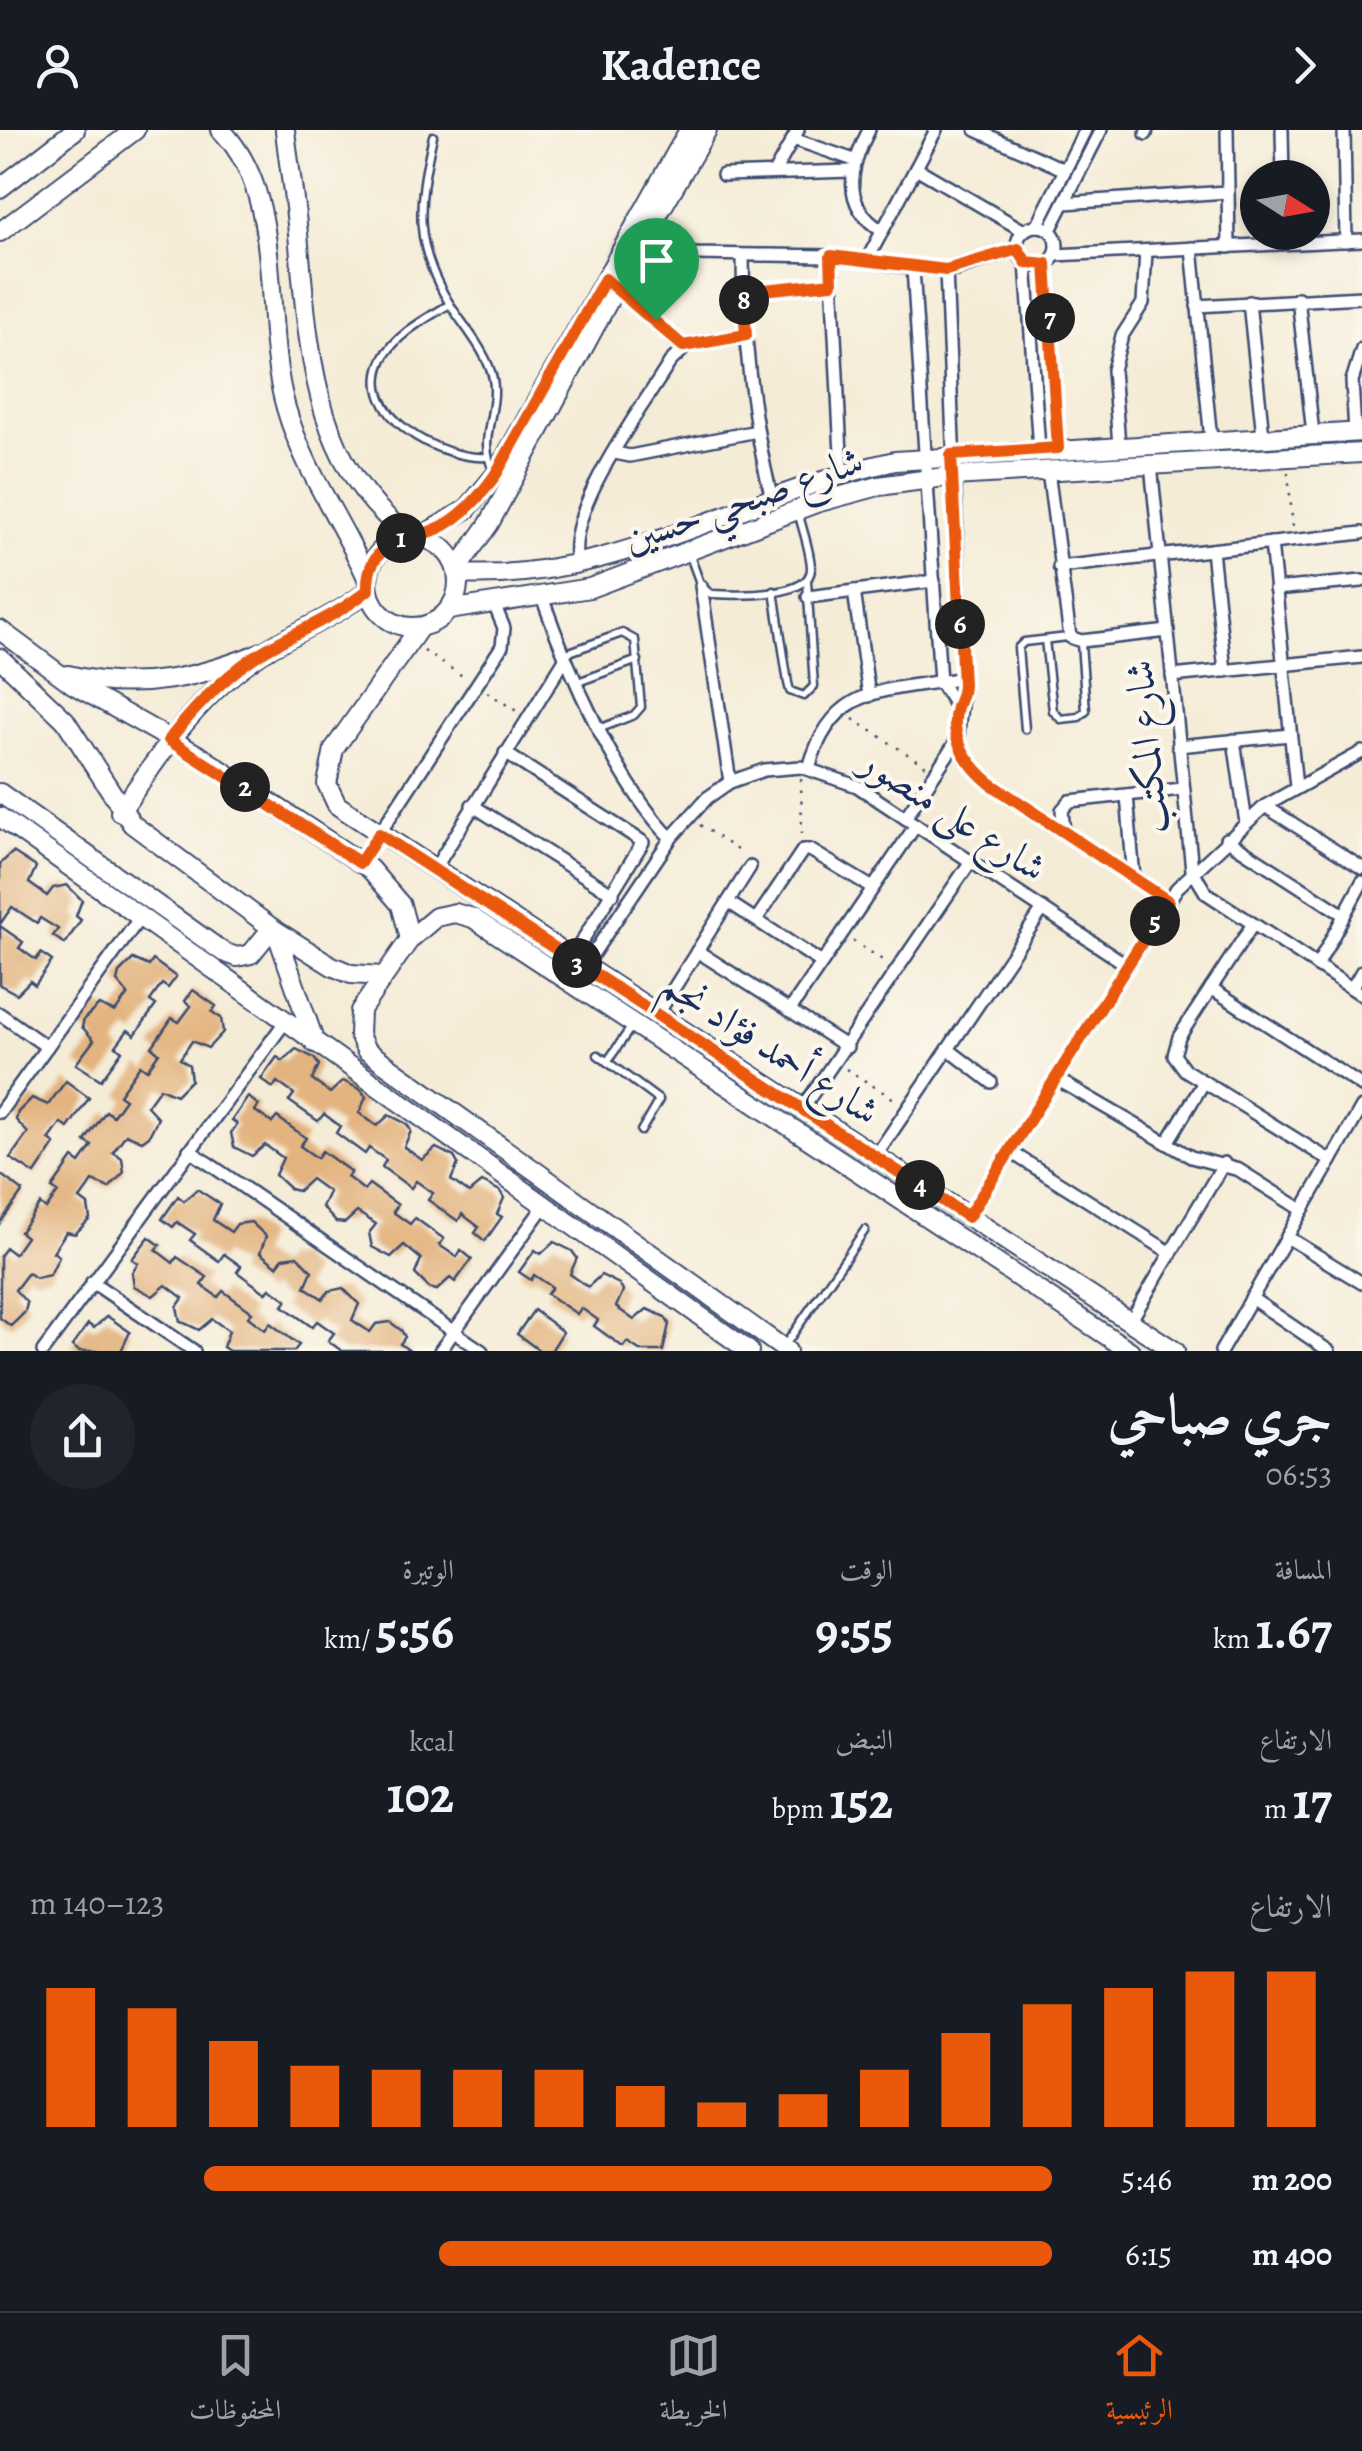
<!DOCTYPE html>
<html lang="ar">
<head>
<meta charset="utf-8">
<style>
  :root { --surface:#171b24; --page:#20242c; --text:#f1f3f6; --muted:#9ea1a6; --line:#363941; --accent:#ea580c }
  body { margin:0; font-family:Alegreya,Amiri,serif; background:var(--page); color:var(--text); direction:rtl; height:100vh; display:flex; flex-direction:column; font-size:38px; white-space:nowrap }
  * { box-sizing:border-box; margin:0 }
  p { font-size:32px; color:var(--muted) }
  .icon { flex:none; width:55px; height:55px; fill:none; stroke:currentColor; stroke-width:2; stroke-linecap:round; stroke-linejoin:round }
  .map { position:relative; height:1221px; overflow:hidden; direction:ltr }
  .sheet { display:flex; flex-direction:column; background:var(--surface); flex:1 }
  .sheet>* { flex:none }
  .needle { width:65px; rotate:101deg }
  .buttons { position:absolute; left:1240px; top:30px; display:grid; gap:20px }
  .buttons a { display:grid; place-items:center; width:90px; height:90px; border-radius:50%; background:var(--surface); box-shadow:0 5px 15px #0003; font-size:50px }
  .pin { position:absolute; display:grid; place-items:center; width:85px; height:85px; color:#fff; margin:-102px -42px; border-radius:50% 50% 50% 0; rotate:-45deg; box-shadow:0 0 10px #0007 }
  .pin .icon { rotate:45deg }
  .km { position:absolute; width:50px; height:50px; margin:-25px; border-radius:50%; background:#222; color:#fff; font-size:28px; line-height:50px; text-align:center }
  .round { display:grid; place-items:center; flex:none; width:105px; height:105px; border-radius:52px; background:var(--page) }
  .summary { display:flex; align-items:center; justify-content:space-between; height:170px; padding:0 30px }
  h1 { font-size:55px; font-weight:700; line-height:75px }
  .metrics { display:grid; grid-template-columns:repeat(3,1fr); gap:15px; height:170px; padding:10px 30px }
  .metrics div { display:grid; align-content:center }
  .metrics b { font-size:50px; font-weight:700 }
  .metrics small { font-size:28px; font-weight:400 }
  .metrics p { font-size:28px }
  .chart { height:280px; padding:20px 30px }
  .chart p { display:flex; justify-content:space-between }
  .chart svg { width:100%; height:180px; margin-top:10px; stroke:var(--accent); stroke-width:6 }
  ul { padding:0 30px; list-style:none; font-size:32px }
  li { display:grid; grid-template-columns:160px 120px 1fr; align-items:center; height:75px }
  li i { height:25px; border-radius:12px; background:var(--accent) }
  header { display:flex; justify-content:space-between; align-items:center; height:130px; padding:0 30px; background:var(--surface); font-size:45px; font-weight:700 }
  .menu { display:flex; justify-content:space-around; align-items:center; height:140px; border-top:2px solid var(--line); background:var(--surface); font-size:28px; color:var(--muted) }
  .menu a { display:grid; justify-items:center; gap:5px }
  .menu .selected { color:var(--accent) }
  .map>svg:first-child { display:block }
</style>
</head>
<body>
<header><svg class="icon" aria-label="forward" viewBox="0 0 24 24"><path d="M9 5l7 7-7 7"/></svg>Kadence<svg class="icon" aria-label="person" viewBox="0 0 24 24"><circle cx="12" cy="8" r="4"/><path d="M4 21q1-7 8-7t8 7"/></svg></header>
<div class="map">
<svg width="1362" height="1221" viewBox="0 0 1362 1221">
  <rect width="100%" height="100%" fill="#fbf7ec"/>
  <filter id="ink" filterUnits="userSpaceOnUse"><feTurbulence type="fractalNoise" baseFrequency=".01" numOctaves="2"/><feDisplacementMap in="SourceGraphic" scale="20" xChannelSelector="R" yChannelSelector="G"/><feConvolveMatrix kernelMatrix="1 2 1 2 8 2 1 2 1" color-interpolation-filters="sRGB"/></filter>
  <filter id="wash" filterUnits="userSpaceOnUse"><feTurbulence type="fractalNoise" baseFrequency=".0048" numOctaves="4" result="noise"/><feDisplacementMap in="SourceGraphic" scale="40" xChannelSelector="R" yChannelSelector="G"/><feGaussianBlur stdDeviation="2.25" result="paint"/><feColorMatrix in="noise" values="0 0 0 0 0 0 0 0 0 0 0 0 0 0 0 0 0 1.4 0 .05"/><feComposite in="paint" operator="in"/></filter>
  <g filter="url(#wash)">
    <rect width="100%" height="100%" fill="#f5ecd7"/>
    <g id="blocks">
      <!-- building -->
      <g fill="#e3b47f">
        <polygon points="13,722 36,737 29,753 47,766 53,758 67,755 82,770 76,786 81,790 65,814 53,806 58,799 40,788 37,793 12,777 0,794 0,734"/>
        <polygon points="0,796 23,812 19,818 36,830 41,823 52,831 35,855 30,851 17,864 0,855"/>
        <polygon points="133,829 149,836 153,830 176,847 168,858 162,854 150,871 156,875 135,905 128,900 116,916 122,921 101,950 76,934 94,910 82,897 84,889 99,875 115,882 128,864 117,851 119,843"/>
        <polygon points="193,860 216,876 212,882 221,888 223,902 208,918 192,911 180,929 189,935 191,950 176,965 160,958 147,976 158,988 149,1006 142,1011 126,1004 113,1022 122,1028 124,1042 109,1058 93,1051 80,1069 88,1075 90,1089 75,1104 66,1102 53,1122 59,1126 50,1145 36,1148 28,1143 15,1160 27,1173 25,1182 11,1196 0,1188 0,1126 6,1118 14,1124 26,1107 20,1102 40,1074 46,1079 58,1062 52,1058 73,1028 80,1033 92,1016 85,1011 106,981 113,986 125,969 119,965 140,935 147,940 159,923 152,917 172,888 179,892 191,876 185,871"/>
        <polygon points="296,919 314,928 319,935 312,950 330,963 343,951 361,960 366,967 359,983 377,996 389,985 407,994 411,1001 404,1017 422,1030 436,1018 454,1027 458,1034 451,1050 469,1063 482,1052 500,1061 504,1068 497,1084 502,1087 485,1111 475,1103 479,1097 462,1084 458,1091 428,1070 433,1063 416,1051 411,1058 382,1037 386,1030 369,1018 365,1024 336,1003 340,996 324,984 318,991 289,971 294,964 277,952 273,958 261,949 277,927 283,931"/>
        <polygon points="66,951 89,968 68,998 61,993 49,1010 55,1014 35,1044 10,1028 28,1003 16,990 18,982 32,968 48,975"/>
        <polygon points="248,967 259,975 255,981 272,993 277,987 306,1008 300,1016 317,1028 322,1021 351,1042 347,1047 364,1060 369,1054 398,1075 393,1082 410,1094 415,1088 444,1109 439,1115 457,1127 461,1120 472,1129 455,1152 450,1148 437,1160 429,1158 415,1144 421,1129 404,1115 391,1127 372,1117 369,1103 376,1094 357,1082 345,1093 336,1092 322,1077 329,1062 311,1049 298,1061 290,1059 275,1045 283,1028 265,1015 252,1026 234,1017 231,1003 237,994 232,990"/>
        <polygon points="0,1044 23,1061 0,1093"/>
        <polygon points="197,1059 220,1074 213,1090 231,1102 237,1094 251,1092 266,1106 260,1123 277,1136 283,1128 297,1126 312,1141 305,1157 323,1169 329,1161 343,1158 359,1174 352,1190 370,1202 376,1194 390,1192 401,1200 405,1207 400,1214 410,1221 342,1221 328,1211 334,1203 317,1191 312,1197 283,1176 287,1170 270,1158 266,1163 237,1142 241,1136 224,1124 219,1131 190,1110 195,1104 177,1092 173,1097 162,1089 178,1066 184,1071"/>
        <polygon points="149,1107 160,1115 156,1120 173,1133 177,1127 207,1147 201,1155 218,1167 223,1161 252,1182 248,1187 265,1200 270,1193 299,1215 294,1221 229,1221 223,1217 229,1201 212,1189 199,1200 180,1191 177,1177 183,1168 166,1155 153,1166 134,1156 132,1142 138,1133 132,1129"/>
        <polygon points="554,1112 572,1121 577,1128 570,1144 588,1157 601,1145 619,1154 623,1161 616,1177 634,1190 647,1179 665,1187 669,1194 663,1221 641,1221 627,1212 623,1217 594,1196 598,1190 581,1178 577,1184 547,1164 552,1157 534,1145 531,1150 519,1142 535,1120 541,1124"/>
        <polygon points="534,1180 563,1202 551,1221 540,1221 517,1204"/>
        <polygon points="107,1186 130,1202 121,1221 79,1221 72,1216 88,1194 94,1198"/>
      </g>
    </g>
  </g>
  <g filter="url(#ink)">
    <use href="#blocks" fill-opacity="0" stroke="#3c4b70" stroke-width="2.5"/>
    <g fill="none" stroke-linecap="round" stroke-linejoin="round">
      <!-- lane casing -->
      <g stroke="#3c4b70" stroke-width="11">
        <g id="lane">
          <path d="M 433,6 C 417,77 412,118 455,182 C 468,201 488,225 493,249 C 499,280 477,310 493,339"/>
          <path d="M 450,174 C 427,188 396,204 383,229 C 355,286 442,330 486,327"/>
          <path d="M 690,426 L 701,456 L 711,464 C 734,465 813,469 811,437 C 810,419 802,399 798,381"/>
          <polyline points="774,461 788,553 790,561 804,566 814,556 807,451"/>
          <polyline points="1045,510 1053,581 1061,589 1079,587 1086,581 1081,513"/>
          <polyline points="564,524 622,503 635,510 641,577 634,585 601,598"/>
          <polyline points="578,552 638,530"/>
          <polyline points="1025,599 1018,518 1024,512 1068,507"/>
          <polyline points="598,925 659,970 641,1001"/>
          <polyline points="607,932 632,896"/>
          <polyline points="783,1218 865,1100"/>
        </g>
      </g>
      <!-- street casing -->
      <g stroke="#3c4b70" stroke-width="16">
        <g id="street">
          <path d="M 869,0 C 850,37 840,74 882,101"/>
          <polyline points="976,0 1065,40"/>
          <polyline points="1227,0 1229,117"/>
          <polyline points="1282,0 1283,48"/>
          <polyline points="1344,0 1346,111"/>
          <polyline points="1146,4 1147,0"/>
          <polyline points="793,9 854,30"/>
          <polyline points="916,38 1024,101"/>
          <polyline points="774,43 798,0"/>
          <polyline points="723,45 851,41"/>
          <polyline points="1064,73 1227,62"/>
          <polyline points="1037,96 1085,0"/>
          <circle cx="1037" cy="116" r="20"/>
          <polyline points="643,97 666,115 694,124 831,126 913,138 956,140 1018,119"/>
          <polyline points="1050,100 1101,0"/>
          <polyline points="1192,118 1211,310"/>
          <polyline points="1055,125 1362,110"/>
          <path d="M 743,126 C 743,208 752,290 772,369"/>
          <polyline points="831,126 842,344"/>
          <polyline points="867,130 936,0"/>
          <polyline points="1026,132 1039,320"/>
          <polyline points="1046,134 1058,319"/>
          <polyline points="913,138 940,552 957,578"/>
          <path d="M 946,140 L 963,554 C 961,603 944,615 991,654 L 1168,771"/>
          <polyline points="611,154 683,217"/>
          <polyline points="743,162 832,153"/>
          <polyline points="1298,168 1313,304"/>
          <polyline points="1249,172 1263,306"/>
          <polyline points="1197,176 1362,167"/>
          <polyline points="1355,302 1352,251 1362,219"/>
          <polyline points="1119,315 1113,240 1122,206 1143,173 1146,121"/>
          <polyline points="615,323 630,326 757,301"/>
          <polyline points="1151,335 1192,740 1206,763 1362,865"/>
          <polyline points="1048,341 1070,507 1081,511 1168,501"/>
          <polyline points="1271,413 1296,657"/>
          <polyline points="1212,420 1225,541"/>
          <path d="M 578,436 C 561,383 642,279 670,232 L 689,214 L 745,205"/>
          <polyline points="1059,437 1362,403"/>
          <polyline points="701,456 730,652"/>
          <polyline points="1275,459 1362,451"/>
          <polyline points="854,461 869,566"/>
          <path d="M 542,467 C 568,540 617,654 671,708"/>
          <polyline points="808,467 934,451"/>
          <polyline points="1172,546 1362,527"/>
          <polyline points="1234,610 1246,693"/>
          <polyline points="1178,616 1290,605"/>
          <polyline points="505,623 643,712 571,829"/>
          <path d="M 809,638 C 833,552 887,562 963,548"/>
          <polyline points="1127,665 1134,749"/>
          <polyline points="472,675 613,764"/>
          <polyline points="1265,676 1362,738"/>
          <polyline points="905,688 958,609"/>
          <polyline points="1064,703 1062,680 1070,671 1182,659"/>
          <polyline points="1226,709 1344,785"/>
          <polyline points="360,733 502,516 504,498 494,474"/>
          <polyline points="434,740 565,529"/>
          <polyline points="728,772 822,833"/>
          <polyline points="756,790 803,720 810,720 873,758"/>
          <polyline points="1253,794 1179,907 1174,925 1185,940 1331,1031"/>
          <polyline points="697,821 847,917"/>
          <polyline points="1317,836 1362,752"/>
          <polyline points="584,837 671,708 707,668 730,652 764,640 801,637 857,656 1127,835"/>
          <polyline points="1211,858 1362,956"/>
          <polyline points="1352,858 1362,841"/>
          <polyline points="790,880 916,695"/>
          <polyline points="0,884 47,917"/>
          <polyline points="657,885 750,737"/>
          <polyline points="948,919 991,952"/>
          <polyline points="1055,948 1191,1027 1239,1040 1302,1080"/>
          <polyline points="802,979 971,731"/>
          <polyline points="0,982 139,789"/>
          <polyline points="1167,1013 1204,952"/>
          <polyline points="189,1020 482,1221"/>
          <polyline points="1009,1021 1171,1123"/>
          <polyline points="875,1027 1043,779"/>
          <polyline points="968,1087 1177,758 1265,676 1362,622"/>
          <polyline points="1287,1107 1362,1153"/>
          <polyline points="92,1152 194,1221"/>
          <polyline points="1251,1168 1329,1221"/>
          <polyline points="1130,1192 1224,1033"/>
          <polyline points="43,1221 285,892"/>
          <polyline points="440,1221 544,1076"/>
          <polyline points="1221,1221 1362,977"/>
        </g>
      </g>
      <!-- secondary casing -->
      <g stroke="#3c4b70" stroke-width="22">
        <g id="secondary">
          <path d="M 221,0 C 288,68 260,190 286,278 C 304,341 342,391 368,450"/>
          <path d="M 285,0 C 289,38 296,76 299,115 C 309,221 314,338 410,406"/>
          <circle cx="413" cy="452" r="45"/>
          <polyline points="420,407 467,379 496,344 689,0"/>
          <polyline points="457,439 489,394 616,157 707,0"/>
          <path d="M 458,444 C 615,453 746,363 895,331 L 1362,302"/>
          <polyline points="449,480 590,458 816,373 879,356 952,346 1362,323"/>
          <polyline points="420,497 334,619 327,654 337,675 1175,1221"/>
          <polyline points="0,663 223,822 237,827 251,824 272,798"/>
          <path d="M 120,682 C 162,621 200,563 263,522 C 298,500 335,487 369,460"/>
          <polyline points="0,687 749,1221"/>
          <polyline points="787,1221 366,920 359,905 360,881 410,809 436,787 455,783 473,788 1130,1221"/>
        </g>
      </g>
      <!-- primary casing -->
      <g stroke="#3c4b70" stroke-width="22">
        <g id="primary">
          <polyline points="0,58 75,0"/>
          <polyline points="0,102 135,0"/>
          <polyline points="0,500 74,555 200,626 370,739 401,775 410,809"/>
          <polyline points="0,528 65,590 132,694 272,798 332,836 351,844 382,846"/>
          <path d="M 68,545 C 138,563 203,547 267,520"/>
          <polyline points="276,801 315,913"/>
        </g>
      </g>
      <!-- path -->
      <g stroke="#3c4b70" stroke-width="2.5" stroke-dasharray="2.5 8" stroke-linecap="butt">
        <polyline points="1288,342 1293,399"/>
        <polyline points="424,521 467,549"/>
        <polyline points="487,562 518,582"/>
        <polyline points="853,589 926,636"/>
        <polyline points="801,649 802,706"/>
        <polyline points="700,695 743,724"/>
        <polyline points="853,811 884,831"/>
        <polyline points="846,939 899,972"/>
      </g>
      <!-- lane -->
      <use href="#lane" stroke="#fff" stroke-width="6"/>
      <!-- street -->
      <use href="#street" stroke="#fff" stroke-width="11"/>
      <!-- secondary -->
      <use href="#secondary" stroke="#fff" stroke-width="18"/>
      <!-- primary -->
      <use href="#primary" stroke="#fff" stroke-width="18"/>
    </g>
  </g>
  <g fill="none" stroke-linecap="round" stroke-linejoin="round" filter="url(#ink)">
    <!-- route casing -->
    <g stroke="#fff" stroke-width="20">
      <path id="route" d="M 1018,119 L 1026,132 L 1046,134 L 1058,318 L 951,325 L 963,554 C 963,564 960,569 957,577 C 948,608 969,636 991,654 L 1168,771 L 968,1087 L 379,704 L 360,733 L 169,610 C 196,576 229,541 267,519 C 302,499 337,486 368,460 C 366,407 411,414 445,395 C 466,383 482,364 496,344 L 605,149 L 683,216 L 746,205 L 743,162 L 832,153 L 831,126 L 946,140 Z"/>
    </g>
    <!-- route -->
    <use href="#route" stroke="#ea580c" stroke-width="12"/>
  </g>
  <g text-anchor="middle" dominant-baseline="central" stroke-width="8" stroke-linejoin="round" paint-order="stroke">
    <!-- street labels -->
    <g font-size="40" fill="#1b2f5e" stroke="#fbf7ec">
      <text transform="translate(743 369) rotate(-19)">شارع صبحي حسين</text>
      <text transform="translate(1146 617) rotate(-95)">شارع المكتب</text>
      <text transform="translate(954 684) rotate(33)">شارع على منصور</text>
      <text transform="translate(771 917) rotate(33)">شارع أحمد فؤاد نجم</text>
    </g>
  </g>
</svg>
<div class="buttons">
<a><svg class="needle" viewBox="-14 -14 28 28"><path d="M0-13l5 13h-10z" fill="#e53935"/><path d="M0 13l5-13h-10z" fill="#9ea1a6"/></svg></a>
</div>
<div class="pin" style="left:656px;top:190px;background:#1e9e55"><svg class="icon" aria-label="arrive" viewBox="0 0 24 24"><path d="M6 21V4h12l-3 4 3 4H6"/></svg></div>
<b class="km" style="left:401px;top:408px">1</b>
<b class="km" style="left:245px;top:657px">2</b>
<b class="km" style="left:577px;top:833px">3</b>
<b class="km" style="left:920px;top:1055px">4</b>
<b class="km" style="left:1155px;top:791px">5</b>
<b class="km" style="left:960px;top:494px">6</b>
<b class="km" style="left:1050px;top:188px">7</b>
<b class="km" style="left:744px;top:170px">8</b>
</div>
<section class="sheet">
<div class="summary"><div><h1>جري صباحي</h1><p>06:53</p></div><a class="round"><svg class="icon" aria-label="share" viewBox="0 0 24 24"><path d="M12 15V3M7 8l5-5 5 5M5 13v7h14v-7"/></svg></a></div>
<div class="metrics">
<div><p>المسافة</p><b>1.67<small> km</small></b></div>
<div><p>الوقت</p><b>9:55</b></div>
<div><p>الوتيرة</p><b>5:56<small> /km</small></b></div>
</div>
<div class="metrics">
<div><p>الارتفاع</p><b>17<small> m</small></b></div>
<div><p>النبض</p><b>152<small> bpm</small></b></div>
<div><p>kcal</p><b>102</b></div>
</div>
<div class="chart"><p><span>الارتفاع</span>123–140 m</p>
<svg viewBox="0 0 160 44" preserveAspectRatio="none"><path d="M5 44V10M15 44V15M25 44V23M35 44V29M45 44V30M55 44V30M65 44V30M75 44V34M85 44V38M95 44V36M105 44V30M115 44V21M125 44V14M135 44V10M145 44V6M155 44V6"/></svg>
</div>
<ul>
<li><b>200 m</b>5:46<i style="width:83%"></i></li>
<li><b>400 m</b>6:15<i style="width:60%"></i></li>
</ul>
</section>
<nav class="menu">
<a class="selected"><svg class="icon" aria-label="home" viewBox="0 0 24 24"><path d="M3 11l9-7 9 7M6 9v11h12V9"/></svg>الرئيسية</a>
<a><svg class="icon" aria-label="map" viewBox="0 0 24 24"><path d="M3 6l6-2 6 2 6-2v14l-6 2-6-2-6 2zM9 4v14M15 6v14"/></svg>الخريطة</a>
<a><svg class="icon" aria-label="saved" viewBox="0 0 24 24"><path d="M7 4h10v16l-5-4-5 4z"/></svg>المحفوظات</a>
</nav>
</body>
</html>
